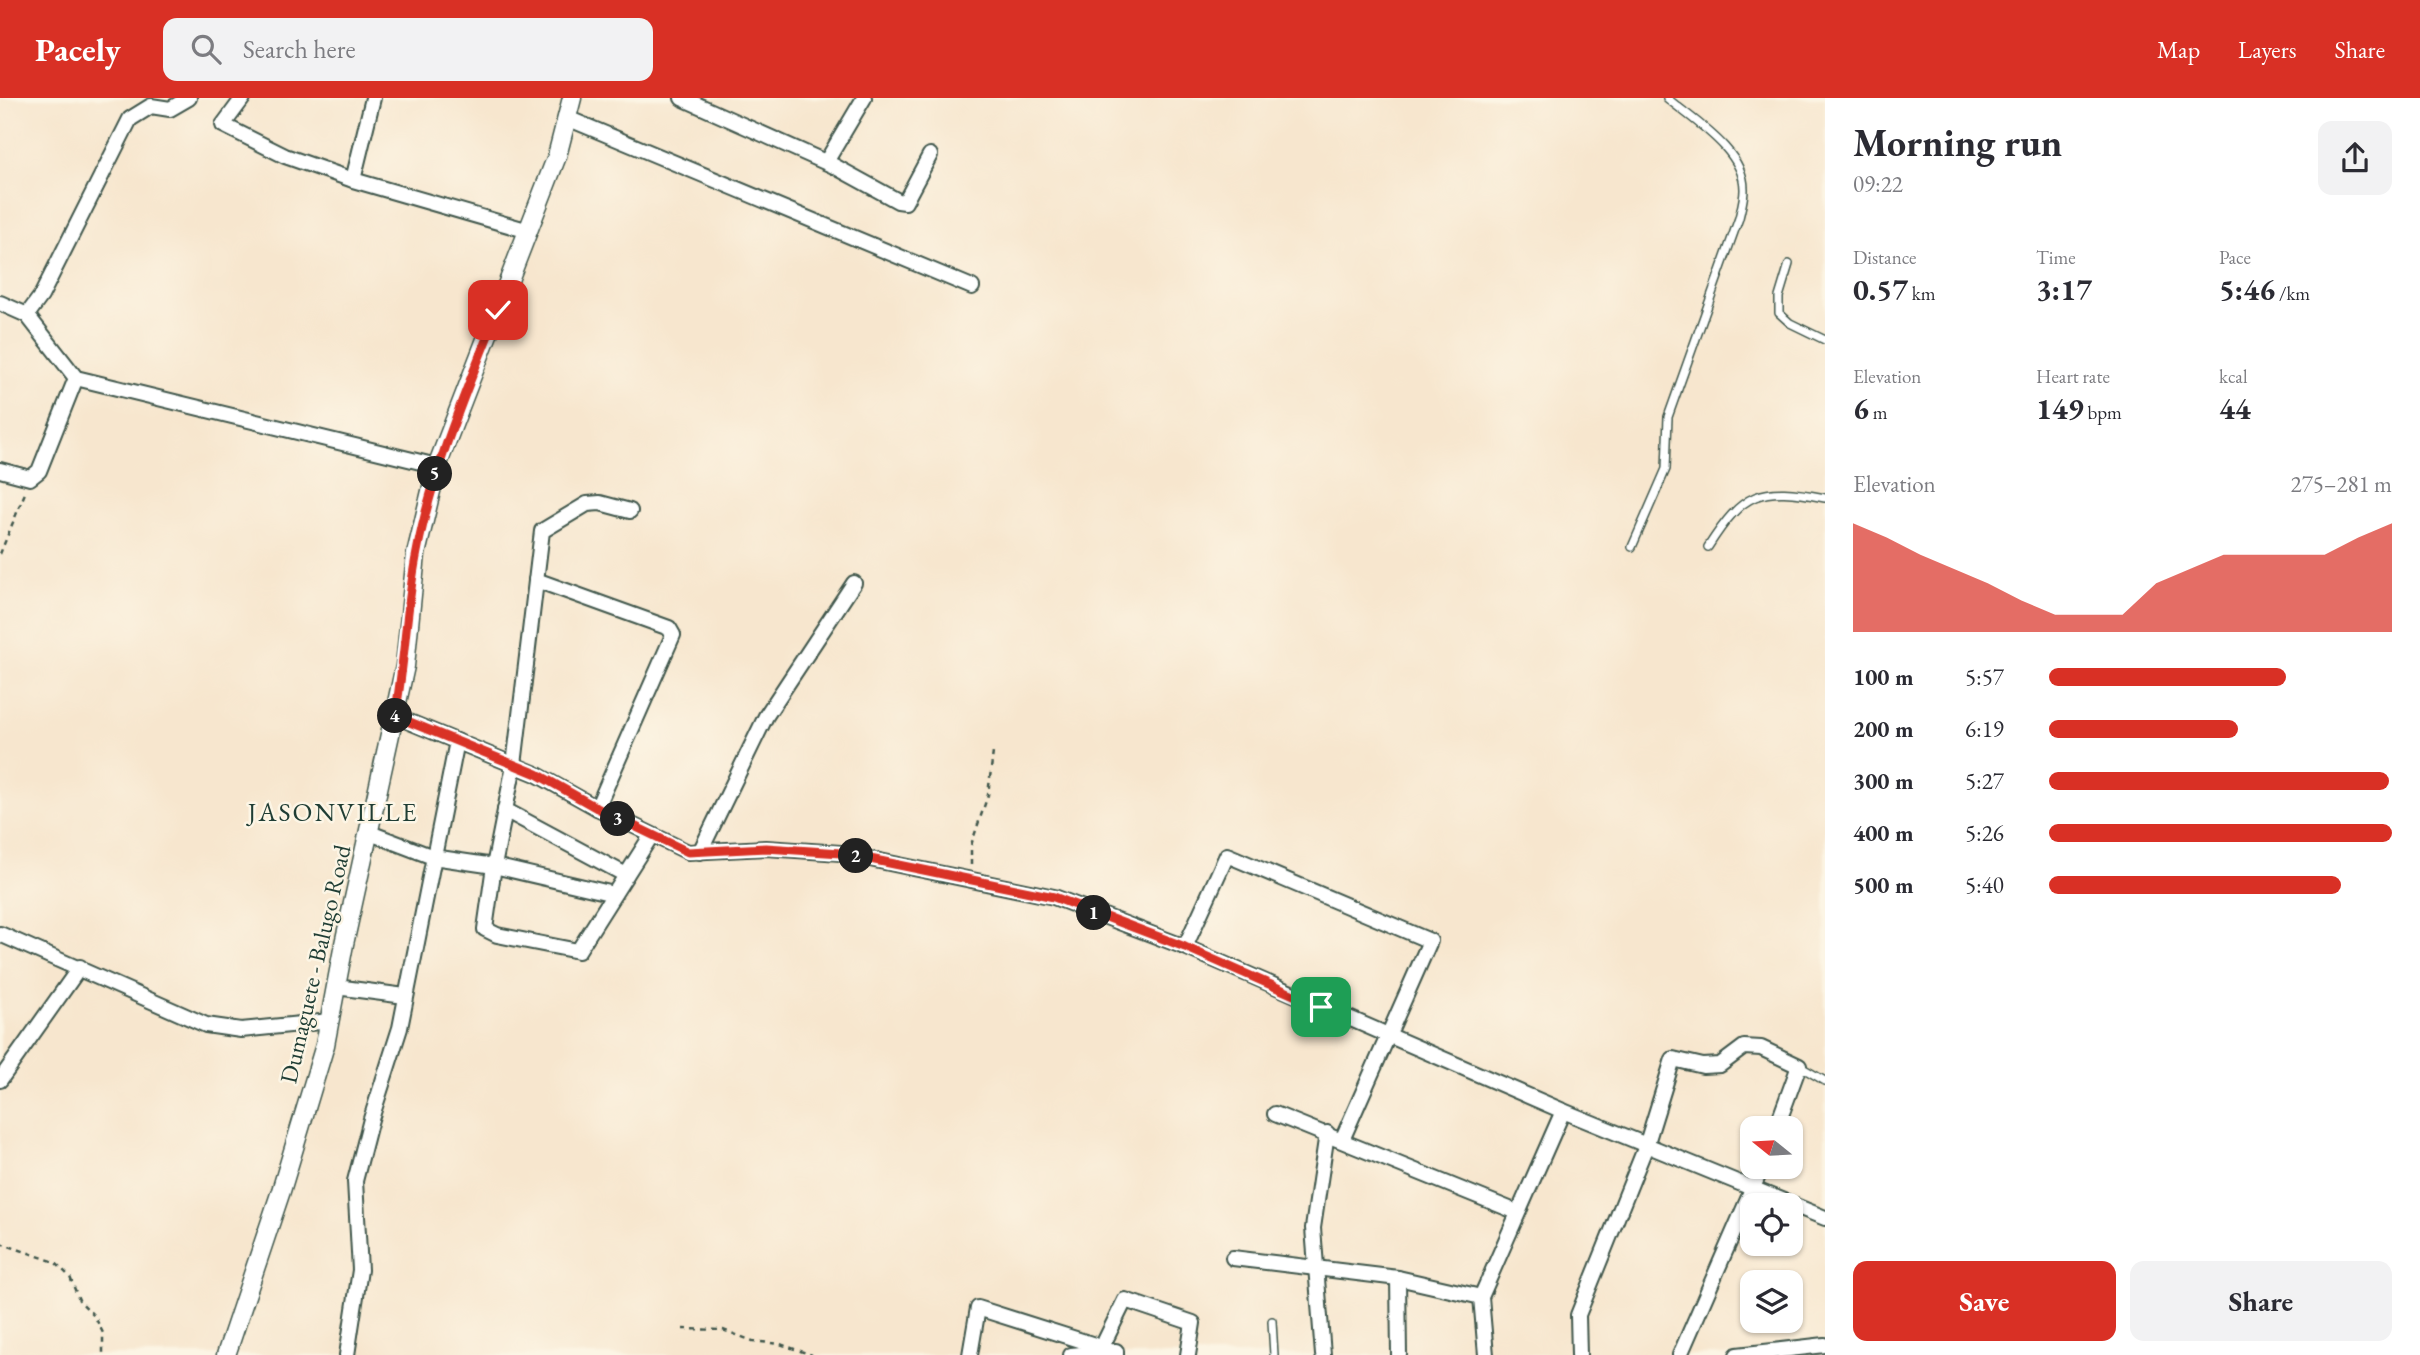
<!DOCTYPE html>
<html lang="en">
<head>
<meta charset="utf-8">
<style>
  :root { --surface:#fff; --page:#f2f2f3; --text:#2b2b33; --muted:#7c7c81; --accent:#d93025 }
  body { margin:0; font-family:"EB Garamond",serif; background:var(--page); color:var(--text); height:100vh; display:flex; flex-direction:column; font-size:26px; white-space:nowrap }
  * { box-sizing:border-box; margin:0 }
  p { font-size:23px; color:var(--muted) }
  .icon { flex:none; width:38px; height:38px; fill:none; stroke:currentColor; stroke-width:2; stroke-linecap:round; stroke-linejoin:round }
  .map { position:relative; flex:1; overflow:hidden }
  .drawer { display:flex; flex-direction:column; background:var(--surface); width:595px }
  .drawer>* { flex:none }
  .needle { width:46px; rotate:288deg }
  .fabs { position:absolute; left:1740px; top:1018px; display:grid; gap:14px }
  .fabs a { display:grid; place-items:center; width:63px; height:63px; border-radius:14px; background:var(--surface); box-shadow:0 2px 5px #0004; font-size:35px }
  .pin { position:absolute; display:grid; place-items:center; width:60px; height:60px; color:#fff; margin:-30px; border-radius:14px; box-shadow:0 4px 10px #0006 }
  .km { position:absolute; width:35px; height:35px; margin:-18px; border-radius:50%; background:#222; color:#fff; font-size:19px; line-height:35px; text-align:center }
  .round { display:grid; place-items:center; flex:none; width:74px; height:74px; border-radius:14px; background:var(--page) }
  .summary { display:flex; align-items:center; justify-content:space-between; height:119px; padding:0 28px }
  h1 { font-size:38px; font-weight:700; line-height:52px }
  .figures { display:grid; grid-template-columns:repeat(3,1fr); gap:10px; height:119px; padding:7px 28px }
  .figures div { display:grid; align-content:center }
  .figures b { font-size:30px; font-weight:700 }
  .figures small { font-size:19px; font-weight:400 }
  .figures p { font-size:19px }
  .chart { height:196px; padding:14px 28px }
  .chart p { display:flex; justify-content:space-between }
  .chart svg { width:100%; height:126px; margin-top:7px; fill:var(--accent); opacity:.7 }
  .primary-button { display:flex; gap:14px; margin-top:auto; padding:14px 28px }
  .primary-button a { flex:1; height:80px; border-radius:14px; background:var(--accent); color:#fff; font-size:28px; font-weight:700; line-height:80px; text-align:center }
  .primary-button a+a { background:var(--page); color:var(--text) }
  ul { padding:0 28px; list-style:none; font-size:23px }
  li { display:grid; grid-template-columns:112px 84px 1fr; align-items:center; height:52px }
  li i { height:18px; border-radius:9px; background:var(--accent) }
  header { display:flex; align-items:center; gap:42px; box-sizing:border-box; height:98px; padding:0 35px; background:var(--accent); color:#fff }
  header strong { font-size:33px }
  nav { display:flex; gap:38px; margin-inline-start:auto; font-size:24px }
  .search { width:490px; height:63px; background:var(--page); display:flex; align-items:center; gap:18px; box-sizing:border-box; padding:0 24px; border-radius:14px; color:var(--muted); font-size:26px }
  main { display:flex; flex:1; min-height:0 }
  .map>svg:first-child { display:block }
</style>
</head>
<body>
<header>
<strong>Pacely</strong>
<div class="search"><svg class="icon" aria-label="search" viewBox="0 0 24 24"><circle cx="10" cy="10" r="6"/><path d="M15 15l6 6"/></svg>Search here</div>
<nav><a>Map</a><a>Layers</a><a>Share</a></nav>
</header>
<main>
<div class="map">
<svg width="1825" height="1257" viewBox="0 0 1825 1257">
  <rect width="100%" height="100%" fill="#fcf5e5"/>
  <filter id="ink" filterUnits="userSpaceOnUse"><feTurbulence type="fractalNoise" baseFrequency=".0143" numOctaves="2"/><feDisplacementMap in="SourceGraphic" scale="14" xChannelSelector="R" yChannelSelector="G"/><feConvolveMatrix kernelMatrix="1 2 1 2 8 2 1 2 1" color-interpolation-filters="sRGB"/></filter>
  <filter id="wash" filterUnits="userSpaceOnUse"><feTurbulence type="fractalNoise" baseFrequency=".00686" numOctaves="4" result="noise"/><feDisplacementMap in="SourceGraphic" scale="28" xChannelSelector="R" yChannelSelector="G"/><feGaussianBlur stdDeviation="1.57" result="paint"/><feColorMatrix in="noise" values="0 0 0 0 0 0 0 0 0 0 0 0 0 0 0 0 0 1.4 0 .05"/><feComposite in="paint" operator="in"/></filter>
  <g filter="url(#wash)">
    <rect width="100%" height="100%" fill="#f7e6ce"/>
  </g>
  <g filter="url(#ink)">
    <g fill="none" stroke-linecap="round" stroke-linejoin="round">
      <!-- service casing -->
      <g stroke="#3f564b" stroke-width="10">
        <g id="service">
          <polyline points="1789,166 1779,199 1779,215 1790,225 1825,242"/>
          <path d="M 1632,449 L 1666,371 L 1668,319 L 1739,120 C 1741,111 1744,101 1744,92 C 1745,53 1694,23 1667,0"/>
          <path d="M 1708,449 C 1743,394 1760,387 1825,400"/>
          <polyline points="1799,968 1825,983"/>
          <polyline points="1272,1223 1274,1257"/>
        </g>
      </g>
      <!-- minor casing -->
      <g stroke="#3f564b" stroke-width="18">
        <g id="minor">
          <polyline points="243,0 223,27 285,58 353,82 529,133"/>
          <polyline points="682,0 834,68 898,103 905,104 930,57"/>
          <polyline points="567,20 972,189"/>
          <polyline points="826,64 864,0"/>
          <polyline points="353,82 373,0"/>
          <polyline points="0,205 27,217 76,280 437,368"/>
          <polyline points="27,217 41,198 130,21 151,8 170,11 189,0"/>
          <polyline points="0,372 30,380 39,373 76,280"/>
          <polyline points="630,413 600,405 587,406 542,433 514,667 494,768 485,831 497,837 578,853 651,738"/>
          <polyline points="536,482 669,530 673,537 597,710"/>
          <polyline points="395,618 536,676 597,710 688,754 766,750 841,755 1054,799 1185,849 1563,1013 1825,1120"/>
          <polyline points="505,712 626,777"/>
          <polyline points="370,735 433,759 494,768 614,796"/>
          <polyline points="700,754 766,618 854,485"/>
          <polyline points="0,836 206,927 241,932 330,923"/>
          <polyline points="1185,849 1227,757 1430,843 1342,1042"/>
          <polyline points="336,889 405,898"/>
          <polyline points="0,982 80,869"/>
          <polyline points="1275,1016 1517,1114"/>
          <polyline points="1233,1160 1398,1180 1481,1199"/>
          <polyline points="1398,1180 1399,1257"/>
          <polyline points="1099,1255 1125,1202 1193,1225 1188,1257"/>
          <polyline points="347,1257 360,1172 355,1083 371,1021 400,930 457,643"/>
          <polyline points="970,1257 978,1210 1101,1249"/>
          <polyline points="1071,1257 1116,1253 1116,1257"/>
          <polyline points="1323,1257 1313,1130 1327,1035"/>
          <polyline points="1486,1257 1481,1199 1563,1013"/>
          <polyline points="1579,1257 1578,1217 1646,1048 1673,961 1703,968 1720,967 1744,949 1761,950 1799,968 1776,1031"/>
          <polyline points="1680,1257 1762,1069"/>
          <polyline points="1737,1257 1825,1247"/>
        </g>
      </g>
      <!-- tertiary casing -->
      <g stroke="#3f564b" stroke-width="21">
        <polyline id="tertiary" points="226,1257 281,1093 325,947 344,846 405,568 416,456 437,368 557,58 572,0"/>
      </g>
      <!-- path -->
      <g stroke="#3f564b" stroke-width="2.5" stroke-dasharray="5 5" stroke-linecap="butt">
        <polyline points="0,456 25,395"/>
        <polyline points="971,767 971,747 988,697 993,654"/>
        <polyline points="0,1145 55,1164 70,1179 79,1202 95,1219 103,1235 103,1257"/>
        <polyline points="683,1231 723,1232 753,1243 780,1246 812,1257"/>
      </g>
      <!-- service -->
      <use href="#service" stroke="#fff" stroke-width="7"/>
      <!-- minor -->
      <use href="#minor" stroke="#fff" stroke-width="14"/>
      <!-- tertiary -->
      <use href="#tertiary" stroke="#fff" stroke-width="18"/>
    </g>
  </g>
  <g fill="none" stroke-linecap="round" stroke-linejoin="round" filter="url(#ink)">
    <!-- route casing -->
    <g stroke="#fff" stroke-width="14">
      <path id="route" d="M 498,212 C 467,291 433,369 417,454 C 406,508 405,563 395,618 L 537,676 L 597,710 L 688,754 L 766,750 L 841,755 L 1054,799 L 1185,849 L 1321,909"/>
    </g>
    <!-- route -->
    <use href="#route" stroke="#d93025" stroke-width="9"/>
  </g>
  <g text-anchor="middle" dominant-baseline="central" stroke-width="5" stroke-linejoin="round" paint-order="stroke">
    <!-- street labels -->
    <g font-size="24" fill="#1f3d34" stroke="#fcf5e5">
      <text transform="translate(315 866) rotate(-77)">Dumaguete - Balugo Road</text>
    </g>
    <!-- neighbourhood labels -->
    <g font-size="26" letter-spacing="2" fill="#1f3d34" stroke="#fcf5e5">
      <text x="333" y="714">JASONVILLE</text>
    </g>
  </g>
</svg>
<div class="fabs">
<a><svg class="needle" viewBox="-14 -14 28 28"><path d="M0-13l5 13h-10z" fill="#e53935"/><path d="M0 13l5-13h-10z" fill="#7c7c81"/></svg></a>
<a><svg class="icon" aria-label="locate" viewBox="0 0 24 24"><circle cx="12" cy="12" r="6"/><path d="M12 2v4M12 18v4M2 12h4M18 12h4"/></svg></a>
<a><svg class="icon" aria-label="layers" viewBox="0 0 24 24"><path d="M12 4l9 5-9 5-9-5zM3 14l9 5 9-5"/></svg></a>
</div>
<div class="pin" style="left:1321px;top:909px;background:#1e9e55"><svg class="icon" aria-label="arrive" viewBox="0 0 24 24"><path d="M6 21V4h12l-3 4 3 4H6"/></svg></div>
<div class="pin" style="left:498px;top:212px;background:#d93025"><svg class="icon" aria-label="check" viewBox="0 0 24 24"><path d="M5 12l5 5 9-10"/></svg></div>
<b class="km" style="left:1094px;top:815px">1</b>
<b class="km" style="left:856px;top:758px">2</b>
<b class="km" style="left:618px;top:721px">3</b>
<b class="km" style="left:395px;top:618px">4</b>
<b class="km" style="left:435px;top:376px">5</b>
</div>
<section class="drawer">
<div class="summary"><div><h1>Morning run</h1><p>09:22</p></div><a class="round"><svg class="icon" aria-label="share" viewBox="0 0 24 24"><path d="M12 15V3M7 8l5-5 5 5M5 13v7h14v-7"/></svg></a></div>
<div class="figures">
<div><p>Distance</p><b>0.57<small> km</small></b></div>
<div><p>Time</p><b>3:17</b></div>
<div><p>Pace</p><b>5:46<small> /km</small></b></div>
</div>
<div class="figures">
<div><p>Elevation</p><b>6<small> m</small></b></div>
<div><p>Heart rate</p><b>149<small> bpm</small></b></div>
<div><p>kcal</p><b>44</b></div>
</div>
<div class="chart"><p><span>Elevation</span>275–281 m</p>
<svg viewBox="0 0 160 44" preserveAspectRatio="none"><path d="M0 44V6L10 11L20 17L30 22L40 27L50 33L60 38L70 38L80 38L90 27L100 22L110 17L120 17L130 17L140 17L150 11L160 6V44z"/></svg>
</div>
<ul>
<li><b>100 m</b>5:57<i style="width:69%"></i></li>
<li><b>200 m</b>6:19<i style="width:55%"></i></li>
<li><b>300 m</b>5:27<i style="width:99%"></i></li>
<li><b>400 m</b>5:26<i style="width:100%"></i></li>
<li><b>500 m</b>5:40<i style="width:85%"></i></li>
</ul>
<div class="primary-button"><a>Save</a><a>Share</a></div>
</section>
</main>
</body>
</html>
